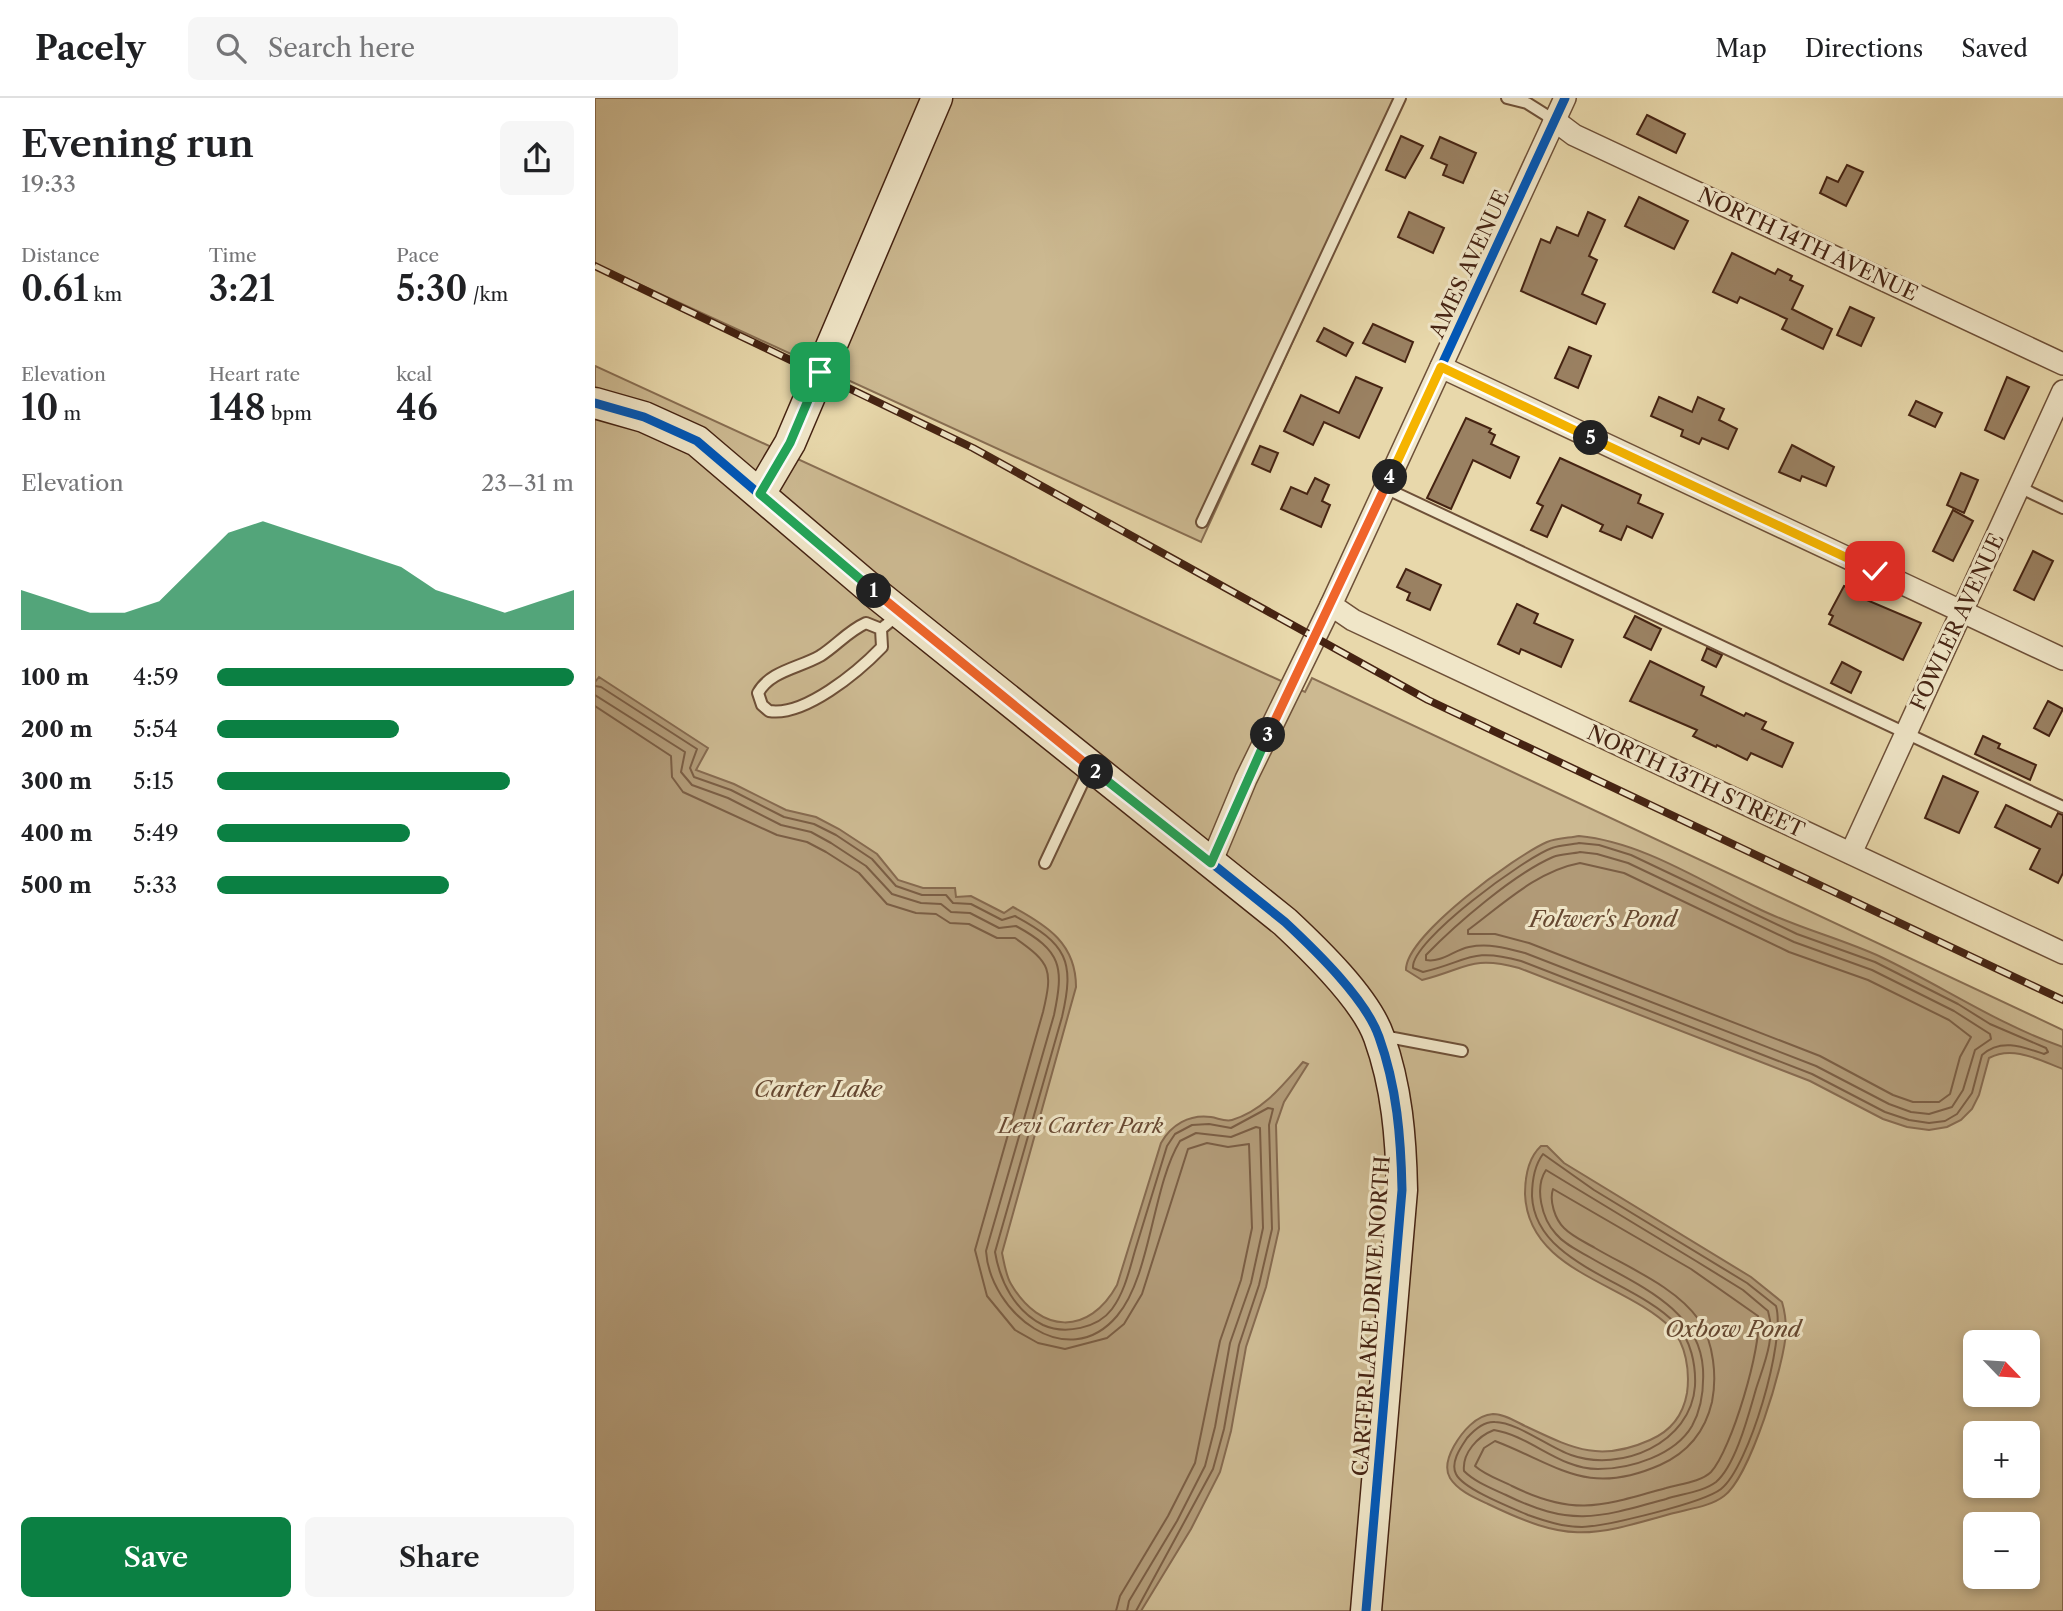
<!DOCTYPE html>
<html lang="en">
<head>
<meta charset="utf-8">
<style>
  :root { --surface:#fff; --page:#f6f6f6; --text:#202124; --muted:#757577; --line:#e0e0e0; --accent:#0b8043 }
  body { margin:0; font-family:"Libre Caslon Text",serif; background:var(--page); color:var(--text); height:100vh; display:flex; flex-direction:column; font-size:26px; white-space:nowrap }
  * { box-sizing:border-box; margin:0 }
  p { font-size:23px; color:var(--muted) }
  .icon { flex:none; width:38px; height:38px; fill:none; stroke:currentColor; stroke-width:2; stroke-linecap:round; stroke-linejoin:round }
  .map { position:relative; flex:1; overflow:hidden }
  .drawer { display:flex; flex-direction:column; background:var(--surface); width:595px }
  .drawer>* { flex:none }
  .needle { width:46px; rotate:115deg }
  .tools { position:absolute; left:1368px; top:1232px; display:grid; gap:14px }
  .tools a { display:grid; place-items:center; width:77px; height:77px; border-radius:10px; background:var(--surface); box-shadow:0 4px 10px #0003; font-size:35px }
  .pin { position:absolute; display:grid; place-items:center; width:60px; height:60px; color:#fff; margin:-30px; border-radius:14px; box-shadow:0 4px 10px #0006 }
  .km { position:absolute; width:35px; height:35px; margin:-18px; border-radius:50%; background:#222; color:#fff; font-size:19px; line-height:35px; text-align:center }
  .round { display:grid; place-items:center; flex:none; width:74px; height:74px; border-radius:10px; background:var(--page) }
  .overview { display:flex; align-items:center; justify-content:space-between; height:119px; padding:0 21px }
  h1 { font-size:38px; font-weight:600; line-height:52px }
  .metrics { display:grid; grid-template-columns:repeat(3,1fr); gap:10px; height:119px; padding:7px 21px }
  .metrics div { display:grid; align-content:center }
  .metrics b { font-size:35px; font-weight:600 }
  .metrics small { font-size:19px; font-weight:400 }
  .metrics p { font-size:19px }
  .chart { height:196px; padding:14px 21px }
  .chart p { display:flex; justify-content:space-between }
  .chart svg { width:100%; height:126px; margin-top:7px; fill:var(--accent); opacity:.7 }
  .cta { display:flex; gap:14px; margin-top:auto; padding:14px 21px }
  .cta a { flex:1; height:80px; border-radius:10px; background:var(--accent); color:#fff; font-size:28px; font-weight:600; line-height:80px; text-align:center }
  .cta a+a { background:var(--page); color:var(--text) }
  ul { padding:0 21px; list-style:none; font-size:23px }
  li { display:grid; grid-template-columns:112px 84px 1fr; align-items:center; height:52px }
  li i { height:18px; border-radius:9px; background:var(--accent) }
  header { display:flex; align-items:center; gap:42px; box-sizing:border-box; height:98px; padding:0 35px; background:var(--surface); border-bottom:2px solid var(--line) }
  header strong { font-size:33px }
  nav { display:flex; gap:38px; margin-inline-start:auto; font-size:24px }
  .search { width:490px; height:63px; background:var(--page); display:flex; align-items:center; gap:18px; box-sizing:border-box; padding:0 24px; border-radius:10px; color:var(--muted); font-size:26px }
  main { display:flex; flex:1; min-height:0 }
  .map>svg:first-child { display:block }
</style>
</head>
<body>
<header>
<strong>Pacely</strong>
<div class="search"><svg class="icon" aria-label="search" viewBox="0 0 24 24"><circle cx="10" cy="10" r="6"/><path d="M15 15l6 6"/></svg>Search here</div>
<nav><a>Map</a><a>Directions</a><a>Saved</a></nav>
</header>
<main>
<section class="drawer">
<div class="overview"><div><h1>Evening run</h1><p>19:33</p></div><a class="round"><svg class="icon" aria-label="share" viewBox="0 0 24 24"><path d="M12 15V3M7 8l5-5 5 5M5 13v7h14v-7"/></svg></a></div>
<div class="metrics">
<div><p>Distance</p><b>0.61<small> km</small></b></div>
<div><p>Time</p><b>3:21</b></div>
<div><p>Pace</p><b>5:30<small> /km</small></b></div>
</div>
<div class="metrics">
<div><p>Elevation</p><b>10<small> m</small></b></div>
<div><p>Heart rate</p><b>148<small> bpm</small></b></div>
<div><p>kcal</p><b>46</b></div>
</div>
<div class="chart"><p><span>Elevation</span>23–31 m</p>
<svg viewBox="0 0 160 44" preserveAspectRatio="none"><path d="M0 44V30L10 34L20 38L30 38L40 34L50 22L60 10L70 6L80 10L90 14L100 18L110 22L120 30L130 34L140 38L150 34L160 30V44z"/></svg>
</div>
<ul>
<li><b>100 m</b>4:59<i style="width:100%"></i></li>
<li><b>200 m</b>5:54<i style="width:51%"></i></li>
<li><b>300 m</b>5:15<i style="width:82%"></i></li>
<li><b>400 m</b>5:49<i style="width:54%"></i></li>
<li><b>500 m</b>5:33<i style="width:65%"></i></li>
</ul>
<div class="cta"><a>Save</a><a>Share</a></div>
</section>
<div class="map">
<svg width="1468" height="1513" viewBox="0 0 1468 1513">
  <rect width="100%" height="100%" fill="#e8d8ab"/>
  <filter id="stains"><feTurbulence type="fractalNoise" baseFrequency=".00286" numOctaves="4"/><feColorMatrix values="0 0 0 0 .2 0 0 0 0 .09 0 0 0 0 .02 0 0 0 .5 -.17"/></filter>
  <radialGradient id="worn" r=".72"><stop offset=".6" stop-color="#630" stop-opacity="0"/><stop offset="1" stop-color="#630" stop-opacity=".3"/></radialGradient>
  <!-- green -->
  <g fill="#ccb991" stroke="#886e52" stroke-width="2" fill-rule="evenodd">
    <polygon points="0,0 809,0 606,444 0,166"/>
    <path d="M 0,268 L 710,594 L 717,580 L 1468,932 L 1468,1513 L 0,1513 ZM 1381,1244 L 1433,1244 L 1433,1297 L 1381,1297 ZM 1381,1335 L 1433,1335 L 1433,1388 L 1381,1388 ZM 1381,1426 L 1433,1426 L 1433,1479 L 1381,1479 Z"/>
  </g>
  <!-- water -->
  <g fill="#b19a77" stroke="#866a4f" stroke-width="2">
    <path d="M 4,579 L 113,650 L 101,672 L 139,686 L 191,712 L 221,719 L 244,731 L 282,756 L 303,782 L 328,790 L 360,790 L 361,799 L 376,798 L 409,815 L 418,809 C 453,828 481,846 481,889 L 407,1155 C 409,1164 411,1178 416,1186 C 445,1236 494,1238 522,1187 L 566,1045 C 576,1027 594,1016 616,1019 C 623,1020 630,1024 637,1022 C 668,1013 688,987 708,964 L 713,966 L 689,1004 L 681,1027 L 684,1131 L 671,1189 L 651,1249 L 636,1333 L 625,1374 L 596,1431 L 546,1513 L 0,1513 L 0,584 Z"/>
    <path d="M 984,738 C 1047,744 1106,783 1162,810 C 1202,830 1245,840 1286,859 C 1347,888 1404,927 1468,949 L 1468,971 C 1444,962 1418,947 1394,960 L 1384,997 L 1377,1011 L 1366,1022 L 1352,1029 L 1334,1032 L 1312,1029 L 1288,1021 L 1215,983 L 924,870 C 876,857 871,871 827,882 L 811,872 C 810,838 920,758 952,744 C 962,740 974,740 984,738 Z"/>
    <path d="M 946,1048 L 952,1048 L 969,1065 L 1156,1179 L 1187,1204 C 1190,1214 1191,1223 1191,1233 C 1190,1265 1155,1379 1129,1398 C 1115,1409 1092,1411 1075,1416 C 992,1440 972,1444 893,1406 C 880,1400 863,1393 855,1380 C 849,1370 854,1357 859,1348 C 867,1334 881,1317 898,1316 C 909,1316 920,1323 930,1328 C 977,1350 1004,1365 1055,1342 C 1076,1333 1088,1318 1092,1295 C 1095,1273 1091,1246 1076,1230 C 1030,1184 933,1174 930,1096 C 930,1079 933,1060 946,1048 Z"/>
  </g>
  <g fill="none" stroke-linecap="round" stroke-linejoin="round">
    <!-- shore -->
    <g stroke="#7b5e44" stroke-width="2">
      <path d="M 0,588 L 6,589 L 102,651 L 95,670 L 99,679 L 136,692 L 189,719 L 219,726 L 241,737 L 277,761 L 301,788 L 327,797 L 351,797 L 358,805 L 376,806 L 407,822 L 420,818 C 472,846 480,863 467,919 L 400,1154 C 405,1184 420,1213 448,1227 C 470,1237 503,1230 517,1211 C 531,1192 535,1168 542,1146 C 552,1113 562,1081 572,1048 L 580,1036 L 597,1027 L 614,1026 L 636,1030 L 673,1010 L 678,1011 L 674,1027 L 677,1131 L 664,1187 L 644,1247 L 629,1331 L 618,1371 L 541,1513"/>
      <path d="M 0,597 L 90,654 L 86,674 L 97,687 L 133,700 L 186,727 L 216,734 L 236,745 L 271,768 L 297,796 L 326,805 L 346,806 L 356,814 L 375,815 L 404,830 L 421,828 C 467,853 469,869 459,917 L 391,1153 C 395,1214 472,1277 522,1218 C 556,1178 557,1089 585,1043 L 601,1035 L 636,1039 L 661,1029 L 665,1030 L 668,1130 L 656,1185 L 635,1245 L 620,1329 L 610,1368 L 582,1423 L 534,1503 L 532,1513"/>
      <path d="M 0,608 L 76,658 L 77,679 L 88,694 L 182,737 L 212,744 L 231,754 L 264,775 L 292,806 L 321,815 L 341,816 L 355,825 L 374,826 L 402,840 L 420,840 C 456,865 458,872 448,914 L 380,1152 L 392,1198 L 420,1232 L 443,1245 L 470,1251 L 512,1240 L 529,1226 L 547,1196 L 593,1051 L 612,1045 L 633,1049 L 654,1046 L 657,1130 L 646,1182 L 625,1243 L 600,1365 L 573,1418 L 525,1498 L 521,1513"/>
      <path d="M 984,745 L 1004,747 L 1036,757 L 1202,836 L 1280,864 L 1363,906 L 1395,926 L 1451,950 L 1453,954 L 1449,956 C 1428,949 1406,940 1387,957 L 1377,995 L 1362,1016 L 1350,1023 L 1334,1025 L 1314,1022 L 1290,1014 L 1217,976 L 926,863 C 876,849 874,863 828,874 L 818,870 C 815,843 931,759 957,750 C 965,747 975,747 984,745 Z"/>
      <path d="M 985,754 L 1002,756 L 1033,765 L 1199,844 L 1277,872 L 1359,913 L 1395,936 L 1396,941 L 1380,952 L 1368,992 L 1357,1009 L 1334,1016 L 1316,1014 L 1294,1006 L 1221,968 L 930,855 C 911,850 894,845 874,849 C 859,852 846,865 831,862 L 831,857 C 861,826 919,776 958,759 C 966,756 977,756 985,754 Z"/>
      <path d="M 985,765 L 1029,775 L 1194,854 L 1273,882 L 1354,922 L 1376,939 L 1365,959 L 1355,996 L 1344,1004 L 1318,1004 L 1298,997 L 1225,958 L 934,845 L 900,836 L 873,836 L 873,832 C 908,806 942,773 985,765 Z"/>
      <path d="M 948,1056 L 999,1092 L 1152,1185 L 1181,1208 C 1191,1242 1154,1369 1126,1391 C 1108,1405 1012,1428 987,1429 C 968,1429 950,1423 933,1417 C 917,1410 868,1391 861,1376 C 855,1364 866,1349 872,1340 C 879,1332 889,1323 900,1324 C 922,1324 955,1350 976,1357 C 1026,1375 1096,1345 1100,1288 C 1101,1267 1096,1242 1081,1226 C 1040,1182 940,1167 937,1098 C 937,1083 939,1068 948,1056 Z"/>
      <path d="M 951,1072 L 1101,1163 L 1148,1192 L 1173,1213 C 1181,1239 1169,1266 1161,1291 C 1154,1315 1141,1367 1121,1384 C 1108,1394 1086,1396 1071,1401 C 1003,1420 976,1429 911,1397 C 896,1390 880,1384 869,1373 C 867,1355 883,1338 899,1332 C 936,1338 964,1371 1003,1371 C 1036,1371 1080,1357 1097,1328 C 1107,1310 1109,1291 1108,1271 C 1104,1210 1042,1187 996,1160 C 984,1153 970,1147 961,1136 C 947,1121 939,1090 951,1072 Z"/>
      <path d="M 958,1091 L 1096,1171 L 1163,1218 C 1168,1246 1136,1353 1116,1374 C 1106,1384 1084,1386 1071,1390 C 1007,1408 980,1419 917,1388 C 905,1382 890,1377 880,1368 L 889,1350 L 900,1343 C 965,1368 992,1399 1065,1367 C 1092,1355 1110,1334 1117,1304 C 1122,1279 1119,1245 1104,1222 C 1081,1189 1034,1170 1000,1150 C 990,1144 978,1139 969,1130 C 960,1121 954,1103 958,1091 Z"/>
    </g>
  </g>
  <!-- building -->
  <g fill="#9a8162" stroke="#452312" stroke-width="2">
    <polygon points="1052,17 1090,36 1081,55 1042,36"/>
    <polygon points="806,38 828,48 810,80 791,72"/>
    <polygon points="845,39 881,55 868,85 848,77 852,67 836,60"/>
    <polygon points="1252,67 1268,74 1251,108 1225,95 1232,79 1243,84"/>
    <polygon points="1044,99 1093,123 1079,151 1030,128"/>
    <polygon points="814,114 849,130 838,155 803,139"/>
    <polygon points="993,114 1010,122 994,158 1002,162 987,196 1010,206 1001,226 926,193 946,141 955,145 962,129 983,138"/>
    <polygon points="1137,155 1180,176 1183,171 1197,178 1195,182 1208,188 1197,211 1237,231 1228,251 1187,231 1192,221 1145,199 1142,205 1118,194"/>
    <polygon points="1255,209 1279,220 1266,248 1242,237"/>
    <polygon points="778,226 818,244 810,264 768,245"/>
    <polygon points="729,230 758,245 751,258 722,243"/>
    <polygon points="974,249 996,258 983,290 960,280"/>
    <polygon points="761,279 787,290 764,340 729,324 718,347 689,333 706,297 744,315"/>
    <polygon points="1412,279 1434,289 1409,341 1390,332"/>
    <polygon points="1064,299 1097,314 1103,299 1129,311 1124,322 1142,331 1133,351 1107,340 1104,346 1086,338 1088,332 1056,318"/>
    <polygon points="1321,303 1347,315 1340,329 1314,317"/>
    <polygon points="871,320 896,331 894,334 900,337 896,346 924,359 915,380 878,362 856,411 832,400"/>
    <polygon points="1197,347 1239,369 1231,388 1207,378 1205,383 1184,374"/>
    <polygon points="665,348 683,355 675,374 657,366"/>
    <polygon points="965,360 1046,397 1043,405 1068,416 1057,440 1032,428 1026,442 1005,433 1008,427 967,407 952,439 936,432 948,408 942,405"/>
    <polygon points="1366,375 1383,382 1369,415 1352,407"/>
    <polygon points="720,380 734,387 727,403 735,407 726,429 686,411 696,389 712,396"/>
    <polygon points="1358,412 1378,423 1358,463 1338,453"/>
    <polygon points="1438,453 1458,463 1439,502 1419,492"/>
    <polygon points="811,471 846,487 835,512 812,502 815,495 802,489"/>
    <polygon points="1249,488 1269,496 1267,500 1326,525 1308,562 1234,526 1238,518 1234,516"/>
    <polygon points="922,506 943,516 939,525 978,542 966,569 926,551 924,556 903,546"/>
    <polygon points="1040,518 1066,531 1056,552 1029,539"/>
    <polygon points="1112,550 1127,557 1121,569 1107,562"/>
    <polygon points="1055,563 1109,589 1106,597 1149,618 1151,615 1171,624 1167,631 1198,645 1187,669 1156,655 1152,662 1122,647 1121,649 1098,638 1102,632 1035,603"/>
    <polygon points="1247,564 1266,574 1256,595 1236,585"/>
    <polygon points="1453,603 1468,611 1454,638 1439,630"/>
    <polygon points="1388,638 1405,646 1403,650 1441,667 1435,682 1380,656"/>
    <polygon points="1348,678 1383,694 1364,735 1330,720"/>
    <polygon points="1411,707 1456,729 1463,715 1468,717 1468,775 1463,785 1435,771 1445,751 1400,729"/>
  </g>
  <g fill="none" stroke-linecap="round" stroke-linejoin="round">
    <!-- lane casing -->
    <g stroke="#6e5038" stroke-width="14">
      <g id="lane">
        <polyline points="912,0 932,5 959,22"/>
        <polyline points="1424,389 1468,410"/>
        <polyline points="790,390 1468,709"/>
        <polyline points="607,424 805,0"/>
        <path d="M 286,531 L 287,549 C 263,574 209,619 174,613 L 167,607 L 163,595 C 175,573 204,570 225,558 C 241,548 253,533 271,525 L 286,531 L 303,517"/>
        <polyline points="450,765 495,669"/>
        <polyline points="788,938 867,953"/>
      </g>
    </g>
    <!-- street casing -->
    <g stroke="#6e5038" stroke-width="24">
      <g id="street">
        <polyline points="959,22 979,37 1468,266"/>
        <polyline points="846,269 1468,561"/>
        <polyline points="736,507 758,522 1468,855"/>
        <polyline points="1256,755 1468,293"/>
        <polyline points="616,765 651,681 736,507 970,0"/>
      </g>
    </g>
    <!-- secondary casing -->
    <g stroke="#452312" stroke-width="33">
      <g id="secondary">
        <path d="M 0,305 L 49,319 L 102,343 L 284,498 L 690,824 C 720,852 771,901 784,939 C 802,989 806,1040 807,1092 L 771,1513"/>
        <polyline points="165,396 195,345 342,0"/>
      </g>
    </g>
    <!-- lane -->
    <use href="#lane" stroke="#f0e6c8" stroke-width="10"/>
    <!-- street -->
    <use href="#street" stroke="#f0e6c8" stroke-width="21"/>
    <!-- secondary -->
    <use href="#secondary" stroke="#f0e6c8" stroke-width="30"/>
    <!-- rail casing -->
    <g stroke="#452312" stroke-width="8">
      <polyline id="rail" points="0,168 378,350 833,602 1468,902"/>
    </g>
    <!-- rail -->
    <use href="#rail" stroke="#f0e6c8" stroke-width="5" stroke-dasharray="16" stroke-linecap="butt"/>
    <!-- cycleway casing -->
    <g stroke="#f0e6c8" stroke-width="13">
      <g id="cycleway">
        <path d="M 0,305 L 49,319 L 102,343 L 284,498 L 690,824 C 720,852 771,901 784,939 C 802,989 806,1040 807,1092 L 771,1513"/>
        <polyline points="616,765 651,681 736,507 970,0"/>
      </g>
    </g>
    <!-- cycleway -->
    <use href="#cycleway" stroke="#0057b8" stroke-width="9"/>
  </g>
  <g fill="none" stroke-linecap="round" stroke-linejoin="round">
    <!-- split-1 casing -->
    <g stroke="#fff" stroke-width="14">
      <polyline id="split-1" points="225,274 195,345 165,396 279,493"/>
    </g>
    <!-- split-2 casing -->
    <g stroke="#fff" stroke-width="14">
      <polyline id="split-2" points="279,493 501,674"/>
    </g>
    <!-- split-3 casing -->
    <g stroke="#fff" stroke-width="14">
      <polyline id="split-3" points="501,674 616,765 673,637"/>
    </g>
    <!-- split-4 casing -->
    <g stroke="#fff" stroke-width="14">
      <polyline id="split-4" points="673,637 795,379"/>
    </g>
    <!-- split-5 casing -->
    <g stroke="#fff" stroke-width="14">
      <polyline id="split-5" points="795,379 846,269 996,340"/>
    </g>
    <!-- split-6 casing -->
    <g stroke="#fff" stroke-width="14">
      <polyline id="split-6" points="996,340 1280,473"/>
    </g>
    <!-- split-1 -->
    <use href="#split-1" stroke="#22a559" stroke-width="9"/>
    <!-- split-2 -->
    <use href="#split-2" stroke="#f0652b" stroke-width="9"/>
    <!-- split-3 -->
    <use href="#split-3" stroke="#22a559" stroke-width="9"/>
    <!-- split-4 -->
    <use href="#split-4" stroke="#f0652b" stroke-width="9"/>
    <!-- split-5 -->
    <use href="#split-5" stroke="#f5b400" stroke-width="9"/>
    <!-- split-6 -->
    <use href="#split-6" stroke="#f5b400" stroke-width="9"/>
  </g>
  <g text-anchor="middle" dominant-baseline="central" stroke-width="6" stroke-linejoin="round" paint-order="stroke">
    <!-- street labels -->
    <g font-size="21" fill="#452312" stroke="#f0e6c8">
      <text transform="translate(1213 146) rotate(25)">NORTH 14TH AVENUE</text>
      <text transform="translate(874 166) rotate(-65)">AMES AVENUE</text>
      <text transform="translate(1362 524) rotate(-65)">FOWLER AVENUE</text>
      <text transform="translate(1101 683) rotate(25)">NORTH 13TH STREET</text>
      <text transform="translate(776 1218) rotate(-86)">CARTER LAKE DRIVE NORTH</text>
    </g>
    <!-- park labels -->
    <g font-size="21" font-style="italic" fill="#674832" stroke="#f0e6c8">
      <text x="486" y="1027">Levi Carter Park</text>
    </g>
    <!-- water labels -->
    <g font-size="23" font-style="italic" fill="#654730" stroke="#f0e6c8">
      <text x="1008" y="821">Folwer's Pond</text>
      <text x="223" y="991">Carter Lake</text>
      <text x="1138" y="1231">Oxbow Pond</text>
    </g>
  </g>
  <rect width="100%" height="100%" filter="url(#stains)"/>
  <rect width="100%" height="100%" fill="url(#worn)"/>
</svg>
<div class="tools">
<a><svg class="needle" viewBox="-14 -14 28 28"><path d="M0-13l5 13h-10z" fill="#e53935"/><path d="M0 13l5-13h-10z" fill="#757577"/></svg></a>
<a>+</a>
<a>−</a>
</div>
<div class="pin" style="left:225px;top:274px;background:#1e9e55"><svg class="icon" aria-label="arrive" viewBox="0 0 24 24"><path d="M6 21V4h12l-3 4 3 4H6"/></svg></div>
<div class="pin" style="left:1280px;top:473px;background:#d93025"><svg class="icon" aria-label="check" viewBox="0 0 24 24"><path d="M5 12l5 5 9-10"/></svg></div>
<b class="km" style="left:279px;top:493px">1</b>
<b class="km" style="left:501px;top:674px">2</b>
<b class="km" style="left:673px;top:637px">3</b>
<b class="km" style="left:795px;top:379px">4</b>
<b class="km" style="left:996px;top:340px">5</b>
</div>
</main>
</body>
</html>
